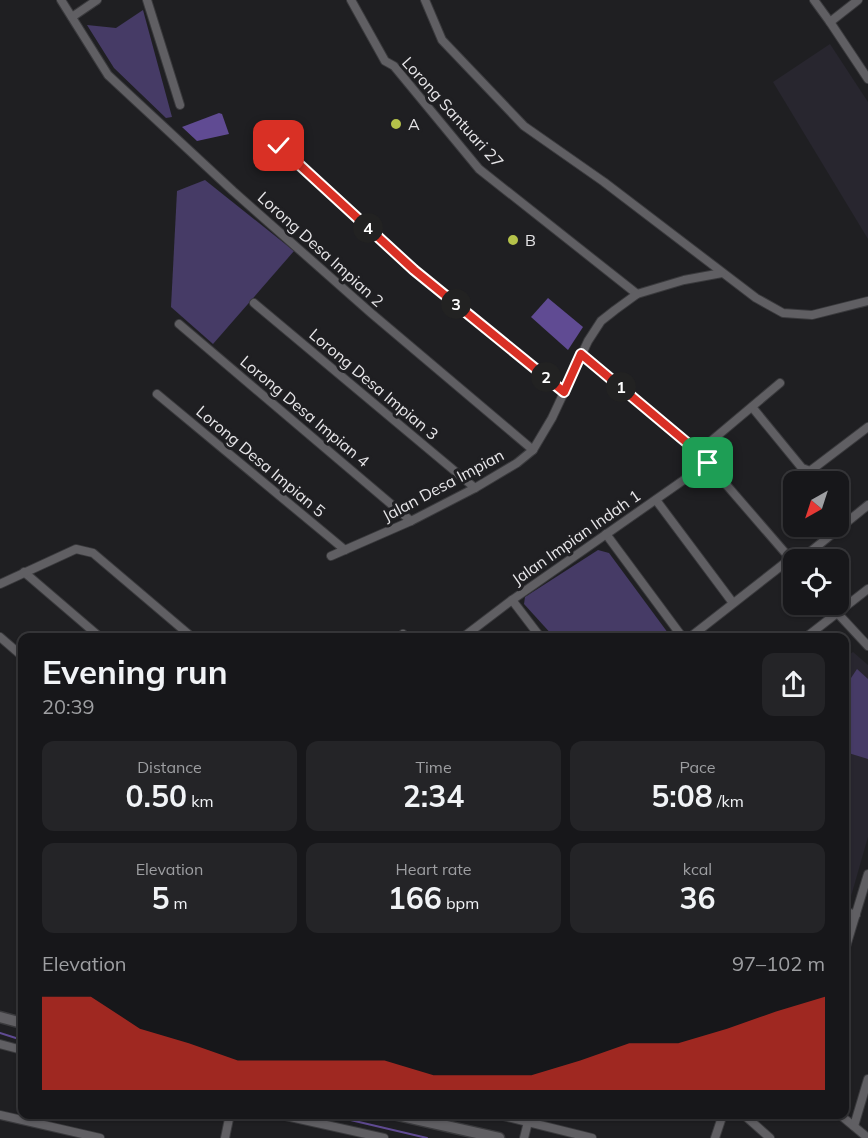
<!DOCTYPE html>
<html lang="en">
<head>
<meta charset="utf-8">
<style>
  :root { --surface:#17171a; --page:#242427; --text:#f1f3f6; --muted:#9e9fa2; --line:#363639; --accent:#d93025 }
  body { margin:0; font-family:Mulish,sans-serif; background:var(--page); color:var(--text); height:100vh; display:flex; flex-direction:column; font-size:22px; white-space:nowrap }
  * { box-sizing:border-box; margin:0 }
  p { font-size:20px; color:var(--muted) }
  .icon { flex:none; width:33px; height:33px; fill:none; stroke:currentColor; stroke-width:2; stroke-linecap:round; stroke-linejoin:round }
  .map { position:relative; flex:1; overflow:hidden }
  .side { position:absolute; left:18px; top:633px; width:831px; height:486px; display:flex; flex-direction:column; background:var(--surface); border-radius:12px; box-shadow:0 2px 4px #0004,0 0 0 2px var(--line) }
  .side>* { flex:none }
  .needle { width:39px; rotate:219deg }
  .tools { position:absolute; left:783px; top:471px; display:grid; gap:12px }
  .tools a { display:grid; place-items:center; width:66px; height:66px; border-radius:12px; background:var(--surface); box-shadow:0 2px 4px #0004,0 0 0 2px var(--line); font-size:30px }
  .pin { position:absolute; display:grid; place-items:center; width:51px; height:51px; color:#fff; margin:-26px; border-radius:12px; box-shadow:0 3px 9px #0006 }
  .km { position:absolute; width:30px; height:30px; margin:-15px; border-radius:50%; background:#222; color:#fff; font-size:16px; line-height:30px; text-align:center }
  .round { display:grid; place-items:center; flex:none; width:63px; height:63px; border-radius:12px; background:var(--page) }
  .summary { display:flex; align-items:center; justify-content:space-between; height:102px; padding:0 24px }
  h1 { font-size:33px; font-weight:700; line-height:45px }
  .figures { display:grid; grid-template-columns:repeat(3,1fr); gap:9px; height:102px; padding:6px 24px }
  .figures div { display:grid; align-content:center; border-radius:12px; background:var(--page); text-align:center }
  .figures b { font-size:30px; font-weight:700 }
  .figures small { font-size:16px; font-weight:400 }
  .figures p { font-size:16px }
  .chart { height:168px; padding:12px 24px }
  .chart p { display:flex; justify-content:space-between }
  .chart svg { width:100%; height:108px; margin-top:6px; fill:var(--accent); opacity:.7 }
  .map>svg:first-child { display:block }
</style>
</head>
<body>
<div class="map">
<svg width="868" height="1138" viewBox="0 0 868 1138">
  <rect width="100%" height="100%" fill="#1f1f22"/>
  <!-- built -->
  <g fill="#28262f">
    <polygon points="830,44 868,102 868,239 773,82"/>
    <polygon points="853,652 868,665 868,837 850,900 845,903 844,658"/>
  </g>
  <!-- green -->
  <g fill="#463b66">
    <polygon points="143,10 172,117 166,118 114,68 87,25 116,28"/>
    <polygon points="205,180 294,251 213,344 171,307 177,191"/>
    <polygon points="598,550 609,553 668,633 668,637 554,637 524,604 525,597"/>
    <polygon points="857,669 868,679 868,759 845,752 845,694 847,684"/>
  </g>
  <!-- water -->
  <g fill="#604b93">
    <polygon points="219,113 222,114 229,134 197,141 182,127"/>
    <polygon points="548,298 583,327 568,350 531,317"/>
  </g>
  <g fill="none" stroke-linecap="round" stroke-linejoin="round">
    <!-- stream -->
    <g stroke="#604b93" stroke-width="2">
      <polyline points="0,1033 22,1040"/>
      <polyline points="325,1114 427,1138"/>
    </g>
    <!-- minor casing -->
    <g stroke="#3a3a3d" stroke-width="10">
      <g id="minor">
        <polyline points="61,0 108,75 233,191 371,313 533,450"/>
        <polyline points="147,0 180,105"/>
        <polyline points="351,0 385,61 394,66 479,169 637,294"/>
        <polyline points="425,0 442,40 524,126 604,182 756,298 783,313 812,315 868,301"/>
        <polyline points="814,0 830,22 868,79"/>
        <polyline points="72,17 97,0"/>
        <polyline points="830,22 858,0"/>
        <polyline points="279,146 414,270 564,392"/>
        <polyline points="254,303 475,488"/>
        <polyline points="179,324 411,521"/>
        <polyline points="581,354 698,452 794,563"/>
        <polyline points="157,394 345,550"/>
        <polyline points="752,407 802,468 810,471 868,427"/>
        <polyline points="698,452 780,383"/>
        <polyline points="656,500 733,603"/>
        <polyline points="606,534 683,638"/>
        <polyline points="331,556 411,521 475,488 517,463 533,450 552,418 588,341 601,321 615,310 637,294 684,280 722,273"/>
        <polyline points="800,560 868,505"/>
        <polyline points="24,572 101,638"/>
        <polyline points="0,584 76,549 93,553 193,638"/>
        <polyline points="512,600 541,638"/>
        <polyline points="829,604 868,646"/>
        <polyline points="0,637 22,656"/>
        <polyline points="399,638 403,634"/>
        <polyline points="462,638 512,600 708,463"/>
        <polyline points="689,638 790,559"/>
        <polyline points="805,638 868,589"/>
        <polyline points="844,911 856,915"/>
        <polyline points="844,953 868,874"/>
        <polyline points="0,1044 22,1050"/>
        <polyline points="277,1114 384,1138"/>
        <polyline points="495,1114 592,1138"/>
        <polyline points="743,1114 770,1138"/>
        <polyline points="839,1114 868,1138"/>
        <polyline points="0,1115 100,1138"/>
        <polyline points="854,1126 868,1079"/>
        <polyline points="225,1138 230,1114"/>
        <polyline points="524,1138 530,1114"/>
        <polyline points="715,1138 723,1114"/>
      </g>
    </g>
    <!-- tertiary casing -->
    <g stroke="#3a3a3d" stroke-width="13">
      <g id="tertiary">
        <polyline points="0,1017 22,1023"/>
        <polyline points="393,1114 499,1138"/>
      </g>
    </g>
    <!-- minor -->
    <use href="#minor" stroke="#605f63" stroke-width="8"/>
    <!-- tertiary -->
    <use href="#tertiary" stroke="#605f63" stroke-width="10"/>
  </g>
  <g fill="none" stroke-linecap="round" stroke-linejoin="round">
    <!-- route casing -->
    <g stroke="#fff" stroke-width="12">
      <polyline id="route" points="279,146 414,270 564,392 581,354 698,452 708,463"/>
    </g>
    <!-- route -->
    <use href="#route" stroke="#d93025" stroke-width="8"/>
  </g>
  <!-- markers -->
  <g fill="#b5c24a" stroke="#1f1f22" stroke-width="2">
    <circle cx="396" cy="124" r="6"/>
    <circle cx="513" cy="240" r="6"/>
  </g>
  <g text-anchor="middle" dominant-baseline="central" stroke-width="6" stroke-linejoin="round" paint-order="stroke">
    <!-- street labels -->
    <g font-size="16" fill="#e7e6e9" stroke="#1f1f22">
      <text transform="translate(453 112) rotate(48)">Lorong Santuari 27</text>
      <text transform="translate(321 249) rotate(42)">Lorong Desa Impian 2</text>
      <text transform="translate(374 384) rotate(40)">Lorong Desa Impian 3</text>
      <text transform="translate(305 411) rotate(40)">Lorong Desa Impian 4</text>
      <text transform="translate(261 461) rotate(40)">Lorong Desa Impian 5</text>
      <text transform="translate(443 485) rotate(-28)">Jalan Desa Impian</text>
      <text transform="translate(576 537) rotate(-35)">Jalan Impian Indah 1</text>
    </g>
    <!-- poi labels -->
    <g font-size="16" fill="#e7e6e9" stroke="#1f1f22" text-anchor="start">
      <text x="408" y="124">A</text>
      <text x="525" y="240">B</text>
    </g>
  </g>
</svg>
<div class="tools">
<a><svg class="needle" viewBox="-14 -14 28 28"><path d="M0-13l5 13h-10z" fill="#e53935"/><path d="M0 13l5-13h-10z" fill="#9e9fa2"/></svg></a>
<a><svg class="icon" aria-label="locate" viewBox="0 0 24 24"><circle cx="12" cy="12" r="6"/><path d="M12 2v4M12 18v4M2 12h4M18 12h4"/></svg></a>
</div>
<div class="pin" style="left:708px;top:463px;background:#1e9e55"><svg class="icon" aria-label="arrive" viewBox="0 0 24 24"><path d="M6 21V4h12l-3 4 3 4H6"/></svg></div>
<div class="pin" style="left:279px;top:146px;background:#d93025"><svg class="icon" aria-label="check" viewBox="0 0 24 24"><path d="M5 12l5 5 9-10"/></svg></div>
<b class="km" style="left:621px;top:387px">1</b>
<b class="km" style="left:546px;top:377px">2</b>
<b class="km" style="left:456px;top:304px">3</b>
<b class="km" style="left:368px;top:228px">4</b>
<section class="side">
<div class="summary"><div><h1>Evening run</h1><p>20:39</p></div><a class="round"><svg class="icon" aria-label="share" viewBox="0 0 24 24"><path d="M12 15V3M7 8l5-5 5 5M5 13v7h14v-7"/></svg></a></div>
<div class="figures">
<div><p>Distance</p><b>0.50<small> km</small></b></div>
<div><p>Time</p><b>2:34</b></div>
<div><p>Pace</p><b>5:08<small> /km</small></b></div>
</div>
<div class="figures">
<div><p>Elevation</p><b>5<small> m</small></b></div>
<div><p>Heart rate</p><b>166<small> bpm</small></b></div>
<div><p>kcal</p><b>36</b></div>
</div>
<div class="chart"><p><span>Elevation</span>97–102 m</p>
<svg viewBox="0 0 160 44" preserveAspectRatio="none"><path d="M0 44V6L10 6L20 19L30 25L40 32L50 32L60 32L70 32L80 38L90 38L100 38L110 32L120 25L130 25L140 19L150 12L160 6V44z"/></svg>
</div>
</section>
</div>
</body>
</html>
